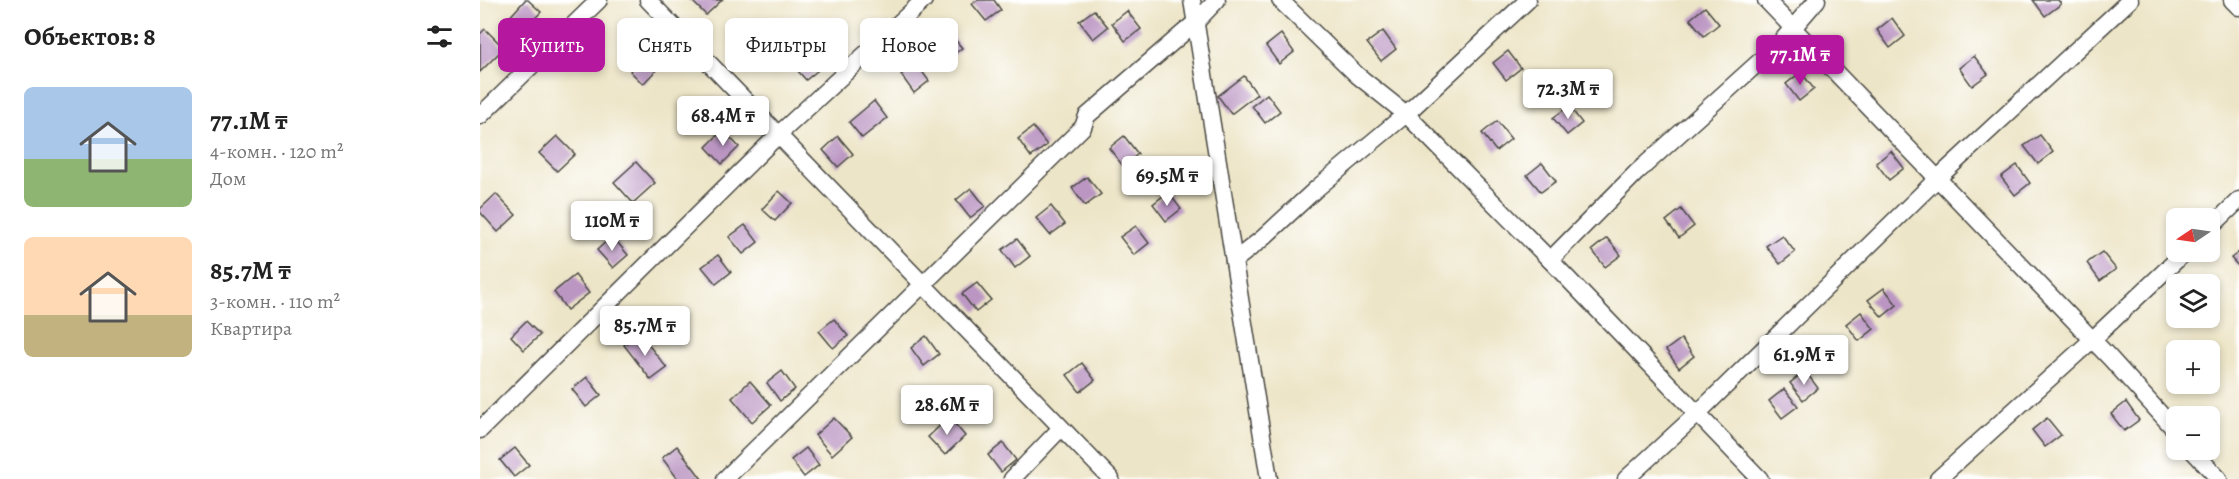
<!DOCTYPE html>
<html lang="ru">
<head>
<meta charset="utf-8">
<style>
	body { margin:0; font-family:Alegreya,serif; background:#f2f2f2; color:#222; height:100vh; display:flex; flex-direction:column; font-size:22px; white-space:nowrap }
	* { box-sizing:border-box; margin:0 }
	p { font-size:20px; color:#767676 }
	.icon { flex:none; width:33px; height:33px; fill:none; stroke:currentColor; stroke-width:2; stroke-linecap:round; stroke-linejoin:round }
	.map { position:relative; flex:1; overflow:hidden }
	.side { display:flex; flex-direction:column; background:#fff; width:480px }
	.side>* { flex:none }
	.banner { position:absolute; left:18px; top:18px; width:570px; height:54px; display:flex; gap:12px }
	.needle { width:39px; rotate:257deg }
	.buttons { position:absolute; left:1686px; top:208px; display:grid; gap:12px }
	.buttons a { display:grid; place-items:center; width:54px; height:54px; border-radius:9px; background:#fff; box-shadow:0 3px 9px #0003; font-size:30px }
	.price { position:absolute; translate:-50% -51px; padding:0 14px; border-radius:6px; background:#fff; color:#222; font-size:20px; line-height:39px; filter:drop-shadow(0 2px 3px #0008) }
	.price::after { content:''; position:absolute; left:50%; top:36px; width:18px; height:14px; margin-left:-9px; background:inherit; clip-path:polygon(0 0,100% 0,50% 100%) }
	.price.active { background:#b5179e; color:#fff }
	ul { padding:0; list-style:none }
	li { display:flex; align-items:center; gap:18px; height:150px; padding:0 24px }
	li span { display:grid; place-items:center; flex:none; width:168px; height:120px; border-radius:9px; color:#555 }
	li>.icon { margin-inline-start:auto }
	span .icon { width:72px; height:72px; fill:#fffc; stroke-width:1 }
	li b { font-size:26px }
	h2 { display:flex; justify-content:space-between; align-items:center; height:72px; padding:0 24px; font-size:26px }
	.pill { padding:0 21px; border-radius:9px; background:#fff; box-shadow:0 3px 9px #0003; font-size:21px; line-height:54px }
	.pill.active { background:#b5179e; color:#fff }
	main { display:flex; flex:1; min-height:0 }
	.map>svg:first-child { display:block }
	.building { fill:#bb96c3 }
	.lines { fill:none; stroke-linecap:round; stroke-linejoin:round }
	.minor-casing { stroke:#484742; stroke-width:19 }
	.minor { stroke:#fff; stroke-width:16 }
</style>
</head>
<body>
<main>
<section class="side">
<h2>Объектов: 8<svg class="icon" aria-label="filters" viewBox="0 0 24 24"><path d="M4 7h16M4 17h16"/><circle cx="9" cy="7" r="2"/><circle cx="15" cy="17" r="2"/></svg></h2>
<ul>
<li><span style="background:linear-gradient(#a9c7e8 60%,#8fb573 0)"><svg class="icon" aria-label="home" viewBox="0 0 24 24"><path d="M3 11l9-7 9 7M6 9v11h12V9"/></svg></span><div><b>77.1M ₸</b><p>4-комн. · 120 m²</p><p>Дом</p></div></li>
<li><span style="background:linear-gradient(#ffd9b3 65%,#c2b280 0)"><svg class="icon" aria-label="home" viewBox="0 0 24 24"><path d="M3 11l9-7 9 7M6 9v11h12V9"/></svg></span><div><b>85.7M ₸</b><p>3-комн. · 110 m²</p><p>Квартира</p></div></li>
</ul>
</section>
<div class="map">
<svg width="1759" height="479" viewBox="0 0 1759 479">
	<rect width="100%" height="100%" fill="#fff"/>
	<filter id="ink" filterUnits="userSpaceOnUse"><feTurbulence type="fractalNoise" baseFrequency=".0167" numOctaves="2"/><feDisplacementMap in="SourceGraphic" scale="12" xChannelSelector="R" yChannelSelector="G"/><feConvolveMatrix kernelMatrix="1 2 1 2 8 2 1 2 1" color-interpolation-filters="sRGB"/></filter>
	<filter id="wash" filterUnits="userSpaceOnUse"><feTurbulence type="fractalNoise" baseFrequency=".008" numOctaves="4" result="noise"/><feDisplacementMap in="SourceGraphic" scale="24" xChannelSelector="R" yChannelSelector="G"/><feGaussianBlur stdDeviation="1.35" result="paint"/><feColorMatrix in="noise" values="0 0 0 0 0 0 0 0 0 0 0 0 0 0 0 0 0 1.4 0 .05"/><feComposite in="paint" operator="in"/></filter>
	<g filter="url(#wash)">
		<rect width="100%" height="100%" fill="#ede5c7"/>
		<g id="blocks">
			<!-- building -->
			<g class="building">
				<polygon points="45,0 48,0 61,12 42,32 28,19"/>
				<polygon points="211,0 242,0 226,15"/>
				<polygon points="498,0 514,0 521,10 506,21 492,4"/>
				<polygon points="1553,0 1578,0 1581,4 1565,16"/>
				<polygon points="1225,7 1239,24 1224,36 1210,19"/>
				<polygon points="614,10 628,27 613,39 599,21"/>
				<polygon points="647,11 661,29 645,41 632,23"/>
				<polygon points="1412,18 1425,36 1410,48 1397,30"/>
				<polygon points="5,29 24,48 0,72 0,34"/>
				<polygon points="468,31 482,48 467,60 453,42"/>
				<polygon points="903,31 916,49 901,61 887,43"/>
				<polygon points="801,34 814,52 799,64 786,46"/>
				<polygon points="326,47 343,66 326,80 310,62"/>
				<polygon points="170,51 183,63 163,84 150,71"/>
				<polygon points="1028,51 1041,68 1026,80 1013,63"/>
				<polygon points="1494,56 1508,74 1492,86 1479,68"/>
				<polygon points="436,63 449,81 434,93 421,75"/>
				<polygon points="1321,72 1334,89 1319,101 1306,84"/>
				<polygon points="764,76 777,94 751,114 738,96"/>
				<polygon points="787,94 800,111 785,123 772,106"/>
				<polygon points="394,101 407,118 382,138 369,122"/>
				<polygon points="1089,106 1102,123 1087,135 1073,118"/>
				<polygon points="1017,121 1031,139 1016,151 1002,133"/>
				<polygon points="553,127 567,145 551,157 538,139"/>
				<polygon points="243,130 259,147 242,164 226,147"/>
				<polygon points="1560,135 1573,152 1558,164 1544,146"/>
				<polygon points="77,136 95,154 77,171 59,153"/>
				<polygon points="358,136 373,154 358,167 343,150"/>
				<polygon points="644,136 658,154 643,166 629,148"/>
				<polygon points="1411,151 1424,168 1409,180 1396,163"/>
				<polygon points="156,162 175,183 153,203 134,182"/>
				<polygon points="1062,163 1076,181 1061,192 1047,175"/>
				<polygon points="1537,165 1550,183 1535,195 1521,177"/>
				<polygon points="607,177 621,194 605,206 592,188"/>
				<polygon points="491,188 505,206 490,218 476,200"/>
				<polygon points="299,191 312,203 295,221 282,209"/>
				<polygon points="688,192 701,209 686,221 673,204"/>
				<polygon points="16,194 36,215 18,232 0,212 0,209"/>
				<polygon points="571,206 585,224 570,235 556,218"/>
				<polygon points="1201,209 1214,226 1199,238 1186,221"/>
				<polygon points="265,225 278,242 263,254 249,237"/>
				<polygon points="656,226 669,243 654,255 640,237"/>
				<polygon points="1302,235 1315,252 1300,264 1286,246"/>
				<polygon points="132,236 148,255 133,268 117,250"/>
				<polygon points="1127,238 1141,255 1125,267 1112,250"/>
				<polygon points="537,239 550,256 535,268 522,250"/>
				<polygon points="1622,252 1636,269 1620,281 1607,263"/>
				<polygon points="1759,252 1759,267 1751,258"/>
				<polygon points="238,255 251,272 236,284 222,267"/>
				<polygon points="95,275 109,293 87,310 74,292"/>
				<polygon points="497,283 511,300 496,312 482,294"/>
				<polygon points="1404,288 1417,305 1402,317 1388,300"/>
				<polygon points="1381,312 1394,329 1379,341 1366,324"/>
				<polygon points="354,319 368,336 353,348 339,331"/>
				<polygon points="46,321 60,335 44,350 31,336"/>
				<polygon points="159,333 187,368 171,380 144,345"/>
				<polygon points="446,336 459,354 444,366 431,348"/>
				<polygon points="1201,339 1214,356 1199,368 1186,350"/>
				<polygon points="602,363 615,380 600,392 587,375"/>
				<polygon points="302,371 315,389 300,401 287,383"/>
				<polygon points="1325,371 1338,388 1323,400 1310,383"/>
				<polygon points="107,377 121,395 106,407 92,389"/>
				<polygon points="270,381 291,405 272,422 252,398"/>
				<polygon points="1304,389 1318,406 1302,418 1289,401"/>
				<polygon points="1646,402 1659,420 1644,431 1631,414"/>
				<polygon points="469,417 485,436 465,455 448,437"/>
				<polygon points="354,418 372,437 352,455 335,435"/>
				<polygon points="1567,418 1581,435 1565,447 1552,430"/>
				<polygon points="523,443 536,460 521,472 508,455"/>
				<polygon points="197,446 222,479 198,479 182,458"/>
				<polygon points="35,448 49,465 34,477 20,460"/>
				<polygon points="326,448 339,465 324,477 311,460"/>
			</g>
		</g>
	</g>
	<g filter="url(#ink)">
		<use href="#blocks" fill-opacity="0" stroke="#484742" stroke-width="1.5"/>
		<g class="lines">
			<defs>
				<g id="minor">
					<polyline points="168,0 631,479"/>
					<polyline points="712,0 789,479"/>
					<polyline points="800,0 877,75 926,114 1070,260 1280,479"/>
					<polyline points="1286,0 1630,358 1696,431"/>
					<polyline points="1752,0 1759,7"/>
					<polyline points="0,116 119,0"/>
					<polyline points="1730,228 1759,200"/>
					<polyline points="1070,260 1156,173 1300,43 1337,0"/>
					<polyline points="754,261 783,238 836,189 926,114 1048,0"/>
					<polyline points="0,430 299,134 444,0"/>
					<polyline points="1712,450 1739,479"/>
					<polyline points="245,479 603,127 607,116 717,21 737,0"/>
					<polyline points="532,479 581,428"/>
					<polyline points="1146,479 1219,412 1458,178 1650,0"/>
					<polyline points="1458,479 1612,340 1705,252"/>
				</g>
			</defs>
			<!-- minor casing -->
			<use href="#minor" class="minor-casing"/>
			<!-- minor -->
			<use href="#minor" class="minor"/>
		</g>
	</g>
</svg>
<div class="buttons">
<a><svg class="needle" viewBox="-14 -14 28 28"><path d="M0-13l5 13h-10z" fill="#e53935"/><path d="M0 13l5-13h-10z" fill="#767676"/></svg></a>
<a><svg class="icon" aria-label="layers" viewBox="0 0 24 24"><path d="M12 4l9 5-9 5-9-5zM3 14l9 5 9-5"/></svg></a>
<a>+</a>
<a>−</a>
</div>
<b class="price active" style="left:1320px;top:86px">77.1M ₸</b>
<b class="price" style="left:1088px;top:120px">72.3M ₸</b>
<b class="price" style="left:243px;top:147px">68.4M ₸</b>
<b class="price" style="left:687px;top:207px">69.5M ₸</b>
<b class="price" style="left:132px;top:252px">110M ₸</b>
<b class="price" style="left:165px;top:357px">85.7M ₸</b>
<b class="price" style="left:1324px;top:386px">61.9M ₸</b>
<b class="price" style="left:467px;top:436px">28.6M ₸</b>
<div class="banner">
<a class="pill active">Купить</a>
<a class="pill">Снять</a>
<a class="pill">Фильтры</a>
<a class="pill">Новое</a>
</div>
</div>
</main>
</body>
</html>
